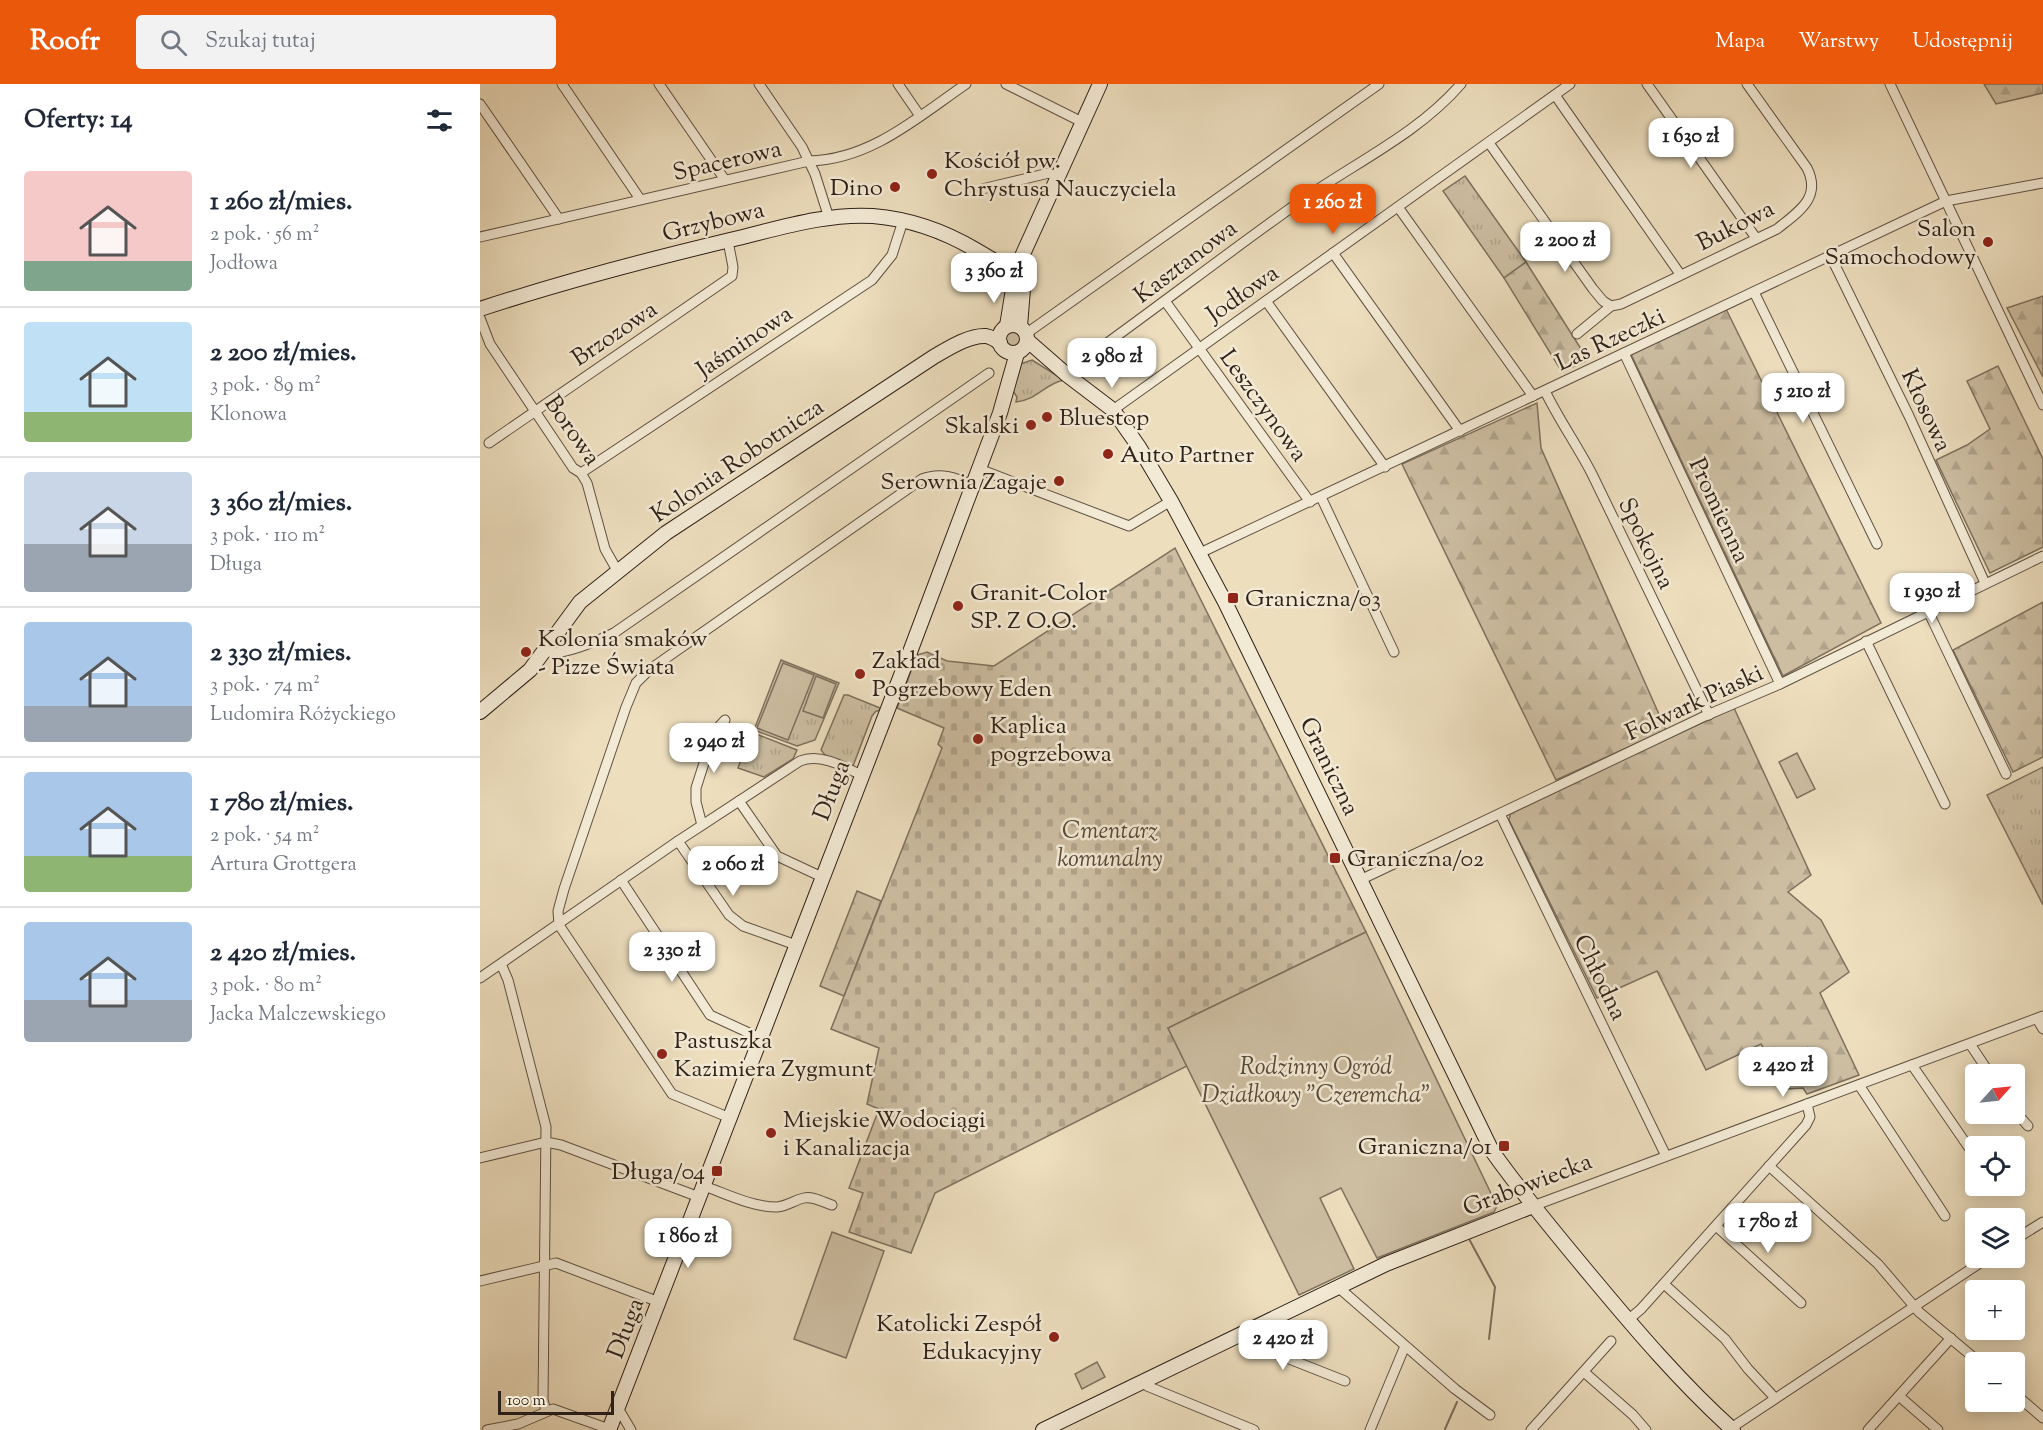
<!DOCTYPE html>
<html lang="pl">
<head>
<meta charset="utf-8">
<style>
	body { margin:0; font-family:"Sorts Mill Goudy",serif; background:#f2f2f3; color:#1f2937; height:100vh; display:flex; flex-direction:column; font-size:22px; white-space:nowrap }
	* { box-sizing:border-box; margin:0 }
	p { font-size:20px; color:#747a83 }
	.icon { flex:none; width:33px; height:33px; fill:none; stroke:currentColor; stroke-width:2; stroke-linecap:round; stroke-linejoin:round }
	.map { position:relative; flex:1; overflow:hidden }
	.sheet { display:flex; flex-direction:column; background:#fff; width:480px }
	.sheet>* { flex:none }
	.needle { width:39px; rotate:63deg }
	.fabs { position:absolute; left:1485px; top:980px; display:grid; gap:12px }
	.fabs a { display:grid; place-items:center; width:60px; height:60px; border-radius:6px; background:#fff; box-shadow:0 3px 15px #0003; font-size:30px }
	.scale { position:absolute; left:18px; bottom:15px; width:116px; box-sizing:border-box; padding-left:6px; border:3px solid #302218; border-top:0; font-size:16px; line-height:21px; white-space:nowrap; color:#302218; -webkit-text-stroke:4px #f3ead5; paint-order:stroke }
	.price { position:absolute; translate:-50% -51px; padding:0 14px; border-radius:12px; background:#fff; color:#222; font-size:20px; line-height:39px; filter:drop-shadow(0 2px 3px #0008) }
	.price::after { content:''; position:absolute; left:50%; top:36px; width:18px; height:14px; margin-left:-9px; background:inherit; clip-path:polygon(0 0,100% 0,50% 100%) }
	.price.active { background:#ea580c; color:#fff }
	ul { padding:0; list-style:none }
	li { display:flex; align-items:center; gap:18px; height:150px; padding:0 24px }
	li+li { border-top:2px solid #e0e1e3 }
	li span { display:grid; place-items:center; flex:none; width:168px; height:120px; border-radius:6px; color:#555 }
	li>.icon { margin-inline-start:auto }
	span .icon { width:72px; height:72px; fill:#fffc; stroke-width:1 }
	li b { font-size:26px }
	h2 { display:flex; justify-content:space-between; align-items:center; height:72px; padding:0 24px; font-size:26px }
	header { display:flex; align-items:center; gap:36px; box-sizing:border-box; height:84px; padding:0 30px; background:#ea580c; color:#fff }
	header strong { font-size:28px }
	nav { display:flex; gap:33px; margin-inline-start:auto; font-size:21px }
	.search { width:420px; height:54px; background:#f2f2f3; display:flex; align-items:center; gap:15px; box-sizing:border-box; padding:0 21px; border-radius:6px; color:#747a83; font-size:22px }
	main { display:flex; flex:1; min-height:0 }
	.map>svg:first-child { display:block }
	.grass { fill:url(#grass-tufts); stroke:#7e705d; stroke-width:1.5 }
	.forest { fill:url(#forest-firs); stroke:#7e705d; stroke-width:1.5 }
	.cemetery { fill:url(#cemetery-stones); stroke:#7e705d; stroke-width:1.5 }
	.garden { fill:#cdbea2; stroke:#7e705d; stroke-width:1.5 }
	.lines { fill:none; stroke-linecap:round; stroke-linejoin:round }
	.stream { stroke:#7b6c5a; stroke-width:2 }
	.street-casing { stroke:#5f5142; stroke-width:11 }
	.secondary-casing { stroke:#302218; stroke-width:16 }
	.street { stroke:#f3ead5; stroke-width:9 }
	.secondary { stroke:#f3ead5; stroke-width:14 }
	.poi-dot { fill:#8f2418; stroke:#f3ead5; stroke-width:2 }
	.labels { text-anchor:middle; stroke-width:5; stroke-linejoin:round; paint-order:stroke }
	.street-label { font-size:24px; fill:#302218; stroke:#f3ead5 }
	.poi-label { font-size:24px; fill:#302218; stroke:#f3ead5; text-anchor:start }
	.park-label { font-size:24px; font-style:italic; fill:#57493a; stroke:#f3ead5 }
</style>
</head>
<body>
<header>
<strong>Roofr</strong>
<div class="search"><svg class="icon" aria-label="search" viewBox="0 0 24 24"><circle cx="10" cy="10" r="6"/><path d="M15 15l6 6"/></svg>Szukaj tutaj</div>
<nav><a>Mapa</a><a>Warstwy</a><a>Udostępnij</a></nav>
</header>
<main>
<section class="sheet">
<h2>Oferty: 14<svg class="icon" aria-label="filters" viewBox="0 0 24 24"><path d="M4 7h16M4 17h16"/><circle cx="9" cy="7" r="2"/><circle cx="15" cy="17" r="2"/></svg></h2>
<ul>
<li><span style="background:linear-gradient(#f6c9c9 75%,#7fa58c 0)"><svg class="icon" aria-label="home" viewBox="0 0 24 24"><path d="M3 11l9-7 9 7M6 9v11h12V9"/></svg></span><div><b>1 260 zł/mies.</b><p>2 pok. · 56 m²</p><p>Jodłowa</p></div></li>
<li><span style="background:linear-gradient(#bfe0f5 75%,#8fb573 0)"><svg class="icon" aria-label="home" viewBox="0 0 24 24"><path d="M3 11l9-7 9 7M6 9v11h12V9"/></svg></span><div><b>2 200 zł/mies.</b><p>3 pok. · 89 m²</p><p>Klonowa</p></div></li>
<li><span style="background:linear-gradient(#c9d6e8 60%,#9aa5b1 0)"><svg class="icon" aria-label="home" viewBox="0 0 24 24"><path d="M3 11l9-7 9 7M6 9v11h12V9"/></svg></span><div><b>3 360 zł/mies.</b><p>3 pok. · 110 m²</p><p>Długa</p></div></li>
<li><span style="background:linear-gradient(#a9c7e8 70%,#9aa5b1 0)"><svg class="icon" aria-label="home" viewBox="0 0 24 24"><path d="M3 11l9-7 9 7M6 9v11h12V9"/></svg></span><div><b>2 330 zł/mies.</b><p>3 pok. · 74 m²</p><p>Ludomira Różyckiego</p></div></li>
<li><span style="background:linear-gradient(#a9c7e8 70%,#8fb573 0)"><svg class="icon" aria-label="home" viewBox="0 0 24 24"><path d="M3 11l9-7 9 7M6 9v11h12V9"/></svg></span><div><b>1 780 zł/mies.</b><p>2 pok. · 54 m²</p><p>Artura Grottgera</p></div></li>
<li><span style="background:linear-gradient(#a9c7e8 65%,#9aa5b1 0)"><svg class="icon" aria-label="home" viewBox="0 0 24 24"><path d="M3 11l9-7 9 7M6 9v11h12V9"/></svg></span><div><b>2 420 zł/mies.</b><p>3 pok. · 80 m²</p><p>Jacka Malczewskiego</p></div></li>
</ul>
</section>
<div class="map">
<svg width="1563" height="1346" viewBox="0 0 1563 1346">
	<defs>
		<pattern id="grass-tufts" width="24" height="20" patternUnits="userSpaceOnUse" patternTransform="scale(1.5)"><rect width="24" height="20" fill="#cdbea2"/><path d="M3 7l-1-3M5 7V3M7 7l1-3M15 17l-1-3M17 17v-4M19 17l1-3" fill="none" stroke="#b0a38b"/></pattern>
		<pattern id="forest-firs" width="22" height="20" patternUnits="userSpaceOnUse" patternTransform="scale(1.5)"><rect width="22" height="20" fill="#cdbea2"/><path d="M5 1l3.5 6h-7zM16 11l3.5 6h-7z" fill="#b0a38b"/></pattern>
		<pattern id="cemetery-stones" width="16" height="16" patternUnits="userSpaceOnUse" patternTransform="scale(1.5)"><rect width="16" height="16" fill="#cdbea2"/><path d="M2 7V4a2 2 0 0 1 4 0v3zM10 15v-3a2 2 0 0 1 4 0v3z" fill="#b0a38b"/></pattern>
	</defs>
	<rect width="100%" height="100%" fill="#eddebe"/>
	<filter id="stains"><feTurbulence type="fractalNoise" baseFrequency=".00333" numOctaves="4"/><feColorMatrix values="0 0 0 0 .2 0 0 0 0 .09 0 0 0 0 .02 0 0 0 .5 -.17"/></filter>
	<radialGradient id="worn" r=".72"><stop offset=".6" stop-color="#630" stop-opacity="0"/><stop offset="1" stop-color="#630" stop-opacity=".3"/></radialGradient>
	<!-- grass -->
	<g class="grass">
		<polygon points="985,92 1046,178 1024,194 963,107"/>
		<circle cx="534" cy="255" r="9"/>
		<path d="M 552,276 L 584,296 C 566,299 555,317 536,318 L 537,313 L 531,304 L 537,281 Z"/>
		<polygon points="301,576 359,599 335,656 317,662 274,646"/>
		<polygon points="364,611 368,611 400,624 399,627 396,627 392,632 373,682 345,671 341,666"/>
		<polygon points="271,648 317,666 313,675 284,693 258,684"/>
		<polygon points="1563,683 1563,821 1507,711"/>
	</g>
	<!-- forest -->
	<g class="forest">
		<polygon points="1504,0 1563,0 1563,9 1516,20"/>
		<polygon points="1046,178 1108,276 1082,288 1024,194"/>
		<polygon points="1563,212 1563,293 1527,224"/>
		<polygon points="1246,225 1401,539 1303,592 1150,268"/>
		<polygon points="1518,282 1563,375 1563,463 1510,489 1456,376 1487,361 1510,345 1487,297"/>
		<polygon points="1057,319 1061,364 1186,646 1076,696 922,380"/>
		<polygon points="1563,518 1563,673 1533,688 1473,566"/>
		<polygon points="1254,624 1331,791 1308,808 1341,836 1369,888 1340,909 1379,991 1327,1010 1323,1004 1307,1005 1281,960 1226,986 1177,887 1117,914 1029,736 1031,727"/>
		<polygon points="377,807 401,817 364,912 340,902"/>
	</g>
	<!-- cemetery -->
	<polygon class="cemetery" points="695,464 886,848 688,944 707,982 455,1109 431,1169 369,1148 383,1109 369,1104 399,1025 387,1020 399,964 351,945 462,664 458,660 464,644 417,624 437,571 447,568 467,577 514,582"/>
	<!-- garden -->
	<g class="garden">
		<polygon points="303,579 334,591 308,656 277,644"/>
		<polygon points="336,592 356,600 343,634 323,627"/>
		<polygon points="1317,669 1335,705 1317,714 1299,678"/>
		<polygon points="886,848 1017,1122 1014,1128 897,1174 861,1104 840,1114 874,1185 819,1211 688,944"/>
		<polygon points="352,1148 404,1167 366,1274 314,1255"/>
		<polygon points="617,1278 625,1293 602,1305 595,1290"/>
	</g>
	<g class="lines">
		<!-- stream -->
		<g class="stream">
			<polyline points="988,1153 1015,1203 1009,1255"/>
			<polyline points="965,1345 977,1318"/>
		</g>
		<defs>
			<g id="street">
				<polyline points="82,0 160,115"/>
				<polyline points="179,0 245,96"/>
				<polyline points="279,0 322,63 335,90 349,134"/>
				<polyline points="418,0 440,32"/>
				<polyline points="526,0 602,38"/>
				<polyline points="1167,0 1276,154"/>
				<polyline points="1410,0 1563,321"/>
				<polyline points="1075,11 1200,190"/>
				<polyline points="0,20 79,135"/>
				<path d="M 1009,59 L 1113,205 L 1123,217 L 1131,222 L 1141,220 L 1297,145 C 1318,128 1342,114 1327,84 L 1267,0"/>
				<polyline points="502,105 569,89 577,93"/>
				<polyline points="918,123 1053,312"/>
				<path d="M 0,153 L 329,77 C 390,76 438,33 486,0"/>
				<polyline points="853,169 980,347"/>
				<polyline points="1350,171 1429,332 1505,499"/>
				<polyline points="1274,208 1397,460"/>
				<polyline points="685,217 830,418"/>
				<polyline points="786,217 905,383"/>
				<polyline points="0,234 10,260 93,384 101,389 107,399 125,465 138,488"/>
				<polyline points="547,249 899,0"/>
				<polyline points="1097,250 1131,222"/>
				<polyline points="1144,269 1300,600"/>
				<path d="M 598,280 C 671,228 742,173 815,121 C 870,81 936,52 981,0"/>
				<path d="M 1065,307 C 1079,336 1097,361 1112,390 L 1229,631"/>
				<polyline points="633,326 1090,0"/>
				<polyline points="9,359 252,192 253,183 248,157"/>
				<polyline points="499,385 649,442 691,417"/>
				<polyline points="101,389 392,196 412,171 423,137"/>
				<polyline points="841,413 914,568"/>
				<polyline points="720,469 1466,117 1563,99"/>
				<polyline points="1448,527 1526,690"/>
				<polyline points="1386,557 1465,720"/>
				<path d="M 65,567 C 78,574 120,556 134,549 L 509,289"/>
				<polyline points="259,717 297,772 342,793"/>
				<polyline points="1020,730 1186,1072"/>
				<polyline points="222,741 216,718 216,704 234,648 245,636"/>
				<polyline points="198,757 249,831 263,842 316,861"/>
				<polyline points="141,796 230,931 280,954"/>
				<polyline points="880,796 1225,632 1300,600 1563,472"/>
				<polyline points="21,880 28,896 66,1043 63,1316 66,1327"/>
				<path d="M 0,894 L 198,757 L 320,677 C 340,669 363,682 381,691"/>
				<polyline points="1557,935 1563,945"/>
				<polyline points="1490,960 1510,990"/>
				<polyline points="1432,981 1496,1074"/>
				<polyline points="1379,1001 1465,1132"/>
				<polyline points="1534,1026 1548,1042"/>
				<path d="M 250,1034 L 192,1010 L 79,841 L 78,827 L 84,805 L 146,623 L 156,599 L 169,586 L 442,395 C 460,388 475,393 492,401"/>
				<polyline points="0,1074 66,1058 81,1061 219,1113"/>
				<polyline points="1289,1082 1398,1180 1439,1228 1499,1278"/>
				<path d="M 224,1102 C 247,1110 272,1123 297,1123 C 307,1122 315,1116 324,1114 C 333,1112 343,1118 352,1121"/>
				<polyline points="1053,1122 1563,932"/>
				<polyline points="1236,1142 1321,1219"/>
				<polyline points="1534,1156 1563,1138"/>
				<polyline points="0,1197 76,1179 179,1218"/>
				<polyline points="1184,1200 1245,1255 1268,1285 1295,1314"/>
				<polyline points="858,1203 975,1305 1010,1331"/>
				<polyline points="1148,1236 1161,1225 1326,1041 1330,1033 1327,1020"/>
				<polyline points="760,1251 764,1257 865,1297"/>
				<polyline points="1104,1288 1153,1331 1166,1346"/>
				<polyline points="664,1297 667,1302 774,1346"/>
				<polyline points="1534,1309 1563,1334"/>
				<polyline points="1419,1312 1458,1346"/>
				<polyline points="138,1324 151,1346"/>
				<polyline points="7,1346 38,1340 73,1325 129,1345"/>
				<polyline points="890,1346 925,1262"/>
				<polyline points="1051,1346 1131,1257"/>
				<polyline points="1248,1346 1509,1173"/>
				<polyline points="1388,1346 1471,1254"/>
			</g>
			<g id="secondary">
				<path d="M 0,225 C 82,198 166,176 250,156 C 297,145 345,129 393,132 C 430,135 464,147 496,166 C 521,181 531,183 542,212"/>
				<circle cx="533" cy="255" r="14"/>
				<polyline points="527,242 535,193 543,170 620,0"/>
				<polyline points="540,242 543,205"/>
				<path d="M 548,257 L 587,291 L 633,326 L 659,363 L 691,417 L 745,518 L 1012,1067 C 1043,1111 1077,1151 1111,1192 C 1156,1246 1201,1299 1253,1346"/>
				<path d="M 0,628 L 50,586 L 100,518 L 186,449 L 455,272 C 469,264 489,251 506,252 C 511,253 516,256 520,259"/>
				<polyline points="129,1346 430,568 520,329 537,269"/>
				<polyline points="563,1346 906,1180 1053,1122"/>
			</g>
		</defs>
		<!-- street casing -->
		<use href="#street" class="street-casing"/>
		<!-- secondary casing -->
		<use href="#secondary" class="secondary-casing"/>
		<!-- street -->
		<use href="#street" class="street"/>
		<!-- secondary -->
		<use href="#secondary" class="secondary"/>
	</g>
	<!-- markers -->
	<g class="poi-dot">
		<circle cx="452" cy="90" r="6"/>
		<circle cx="415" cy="103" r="6"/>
		<circle cx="1508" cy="158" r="6"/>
		<circle cx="567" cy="333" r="6"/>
		<circle cx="551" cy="341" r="6"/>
		<circle cx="628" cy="370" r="6"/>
		<circle cx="579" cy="397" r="6"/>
		<rect x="747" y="508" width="12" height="12" rx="3"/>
		<circle cx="478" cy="522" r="6"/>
		<circle cx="46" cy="568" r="6"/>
		<circle cx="380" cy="590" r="6"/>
		<circle cx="498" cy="655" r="6"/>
		<rect x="849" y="768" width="12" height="12" rx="3"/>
		<circle cx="182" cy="970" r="6"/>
		<circle cx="291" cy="1049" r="6"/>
		<rect x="1018" y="1056" width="12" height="12" rx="3"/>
		<rect x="231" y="1081" width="12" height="12" rx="3"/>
		<circle cx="574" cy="1253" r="6"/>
	</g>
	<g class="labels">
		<!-- street labels -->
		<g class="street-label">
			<text transform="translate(247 76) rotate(-13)" y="8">Spacerowa</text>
			<text transform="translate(233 137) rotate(-14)" y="8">Grzybowa</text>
			<text transform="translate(1255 141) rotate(-27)" y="8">Bukowa</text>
			<text transform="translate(705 177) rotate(-37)" y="8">Kasztanowa</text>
			<text transform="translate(762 209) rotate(-35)" y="8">Jodłowa</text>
			<text transform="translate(134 249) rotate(-34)" y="8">Brzozowa</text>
			<text transform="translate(1130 255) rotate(-25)" y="8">Las Rzeczki</text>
			<text transform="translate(264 257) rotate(-34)" y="8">Jaśminowa</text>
			<text transform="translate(784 321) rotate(54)" y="8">Leszczynowa</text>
			<text transform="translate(1447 326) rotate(65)" y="8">Kłosowa</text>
			<text transform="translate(93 346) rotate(55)" y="8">Borowa</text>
			<text transform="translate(257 376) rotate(-34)" y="8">Kolonia Robotnicza</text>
			<text transform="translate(1240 426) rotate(65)" y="8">Promienna</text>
			<text transform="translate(1167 459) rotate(64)" y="8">Spokojna</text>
			<text transform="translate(1214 618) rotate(-25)" y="8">Folwark Piaski</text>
			<text transform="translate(850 682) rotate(64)" y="8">Graniczna</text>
			<text transform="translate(351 706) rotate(-69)" y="8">Długa</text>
			<text transform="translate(1121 893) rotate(64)" y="8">Chłodna</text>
			<text transform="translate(1047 1100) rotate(-21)" y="8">Grabowiecka</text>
			<text transform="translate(145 1244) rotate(-69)" y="8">Długa</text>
		</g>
		<!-- poi labels -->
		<g class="poi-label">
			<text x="464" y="84">Kościół pw.<tspan x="464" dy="28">Chrystusa Nauczyciela</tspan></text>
			<text x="403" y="111" text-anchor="end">Dino</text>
			<text x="1496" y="152" text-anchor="end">Salon<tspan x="1496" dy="28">Samochodowy</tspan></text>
			<text x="579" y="341">Bluestop</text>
			<text x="539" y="349" text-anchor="end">Skalski</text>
			<text x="640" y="378">Auto Partner</text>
			<text x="567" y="405" text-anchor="end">Serownia Zagaje</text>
			<text x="490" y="516">Granit-Color<tspan x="490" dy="28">SP. Z O.O.</tspan></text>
			<text x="765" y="522">Graniczna/03</text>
			<text x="58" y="562">Kolonia smaków<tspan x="58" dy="28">- Pizze Świata</tspan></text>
			<text x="392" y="584">Zakład<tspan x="392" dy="28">Pogrzebowy Eden</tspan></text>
			<text x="510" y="649">Kaplica<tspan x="510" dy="28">pogrzebowa</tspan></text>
			<text x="867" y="782">Graniczna/02</text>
			<text x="194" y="964">Pastuszka<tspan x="194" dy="28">Kazimiera Zygmunt</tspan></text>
			<text x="303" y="1043">Miejskie Wodociągi<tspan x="303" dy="28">i Kanalizacja</tspan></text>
			<text x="1012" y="1070" text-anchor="end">Graniczna/01</text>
			<text x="225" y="1095" text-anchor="end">Długa/04</text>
			<text x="562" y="1247" text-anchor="end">Katolicki Zespół<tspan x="562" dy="28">Edukacyjny</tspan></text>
		</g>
		<!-- park labels -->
		<g class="park-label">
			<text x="630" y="754">Cmentarz<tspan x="630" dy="28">komunalny</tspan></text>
			<text x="836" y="990">Rodzinny Ogród<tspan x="836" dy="28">Działkowy "Czeremcha"</tspan></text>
		</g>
	</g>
	<rect width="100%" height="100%" filter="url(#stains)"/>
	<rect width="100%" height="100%" fill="url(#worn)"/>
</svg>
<div class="fabs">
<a><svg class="needle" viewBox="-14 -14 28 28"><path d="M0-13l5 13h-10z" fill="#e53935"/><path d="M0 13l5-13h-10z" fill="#747a83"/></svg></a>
<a><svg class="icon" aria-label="locate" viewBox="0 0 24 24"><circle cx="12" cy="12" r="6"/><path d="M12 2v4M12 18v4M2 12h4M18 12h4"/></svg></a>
<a><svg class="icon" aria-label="layers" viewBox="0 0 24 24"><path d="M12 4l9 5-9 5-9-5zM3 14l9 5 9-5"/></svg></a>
<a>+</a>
<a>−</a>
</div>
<div class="scale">100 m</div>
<b class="price" style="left:1211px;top:85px">1 630 zł</b>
<b class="price active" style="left:853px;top:151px">1 260 zł</b>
<b class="price" style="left:1085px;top:189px">2 200 zł</b>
<b class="price" style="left:514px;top:220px">3 360 zł</b>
<b class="price" style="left:632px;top:305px">2 980 zł</b>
<b class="price" style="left:1323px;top:340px">5 210 zł</b>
<b class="price" style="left:1452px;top:540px">1 930 zł</b>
<b class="price" style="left:234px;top:690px">2 940 zł</b>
<b class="price" style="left:253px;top:813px">2 060 zł</b>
<b class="price" style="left:192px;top:899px">2 330 zł</b>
<b class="price" style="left:1303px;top:1014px">2 420 zł</b>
<b class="price" style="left:1288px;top:1170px">1 780 zł</b>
<b class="price" style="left:208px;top:1185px">1 860 zł</b>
<b class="price" style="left:803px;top:1287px">2 420 zł</b>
</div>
</main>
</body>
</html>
